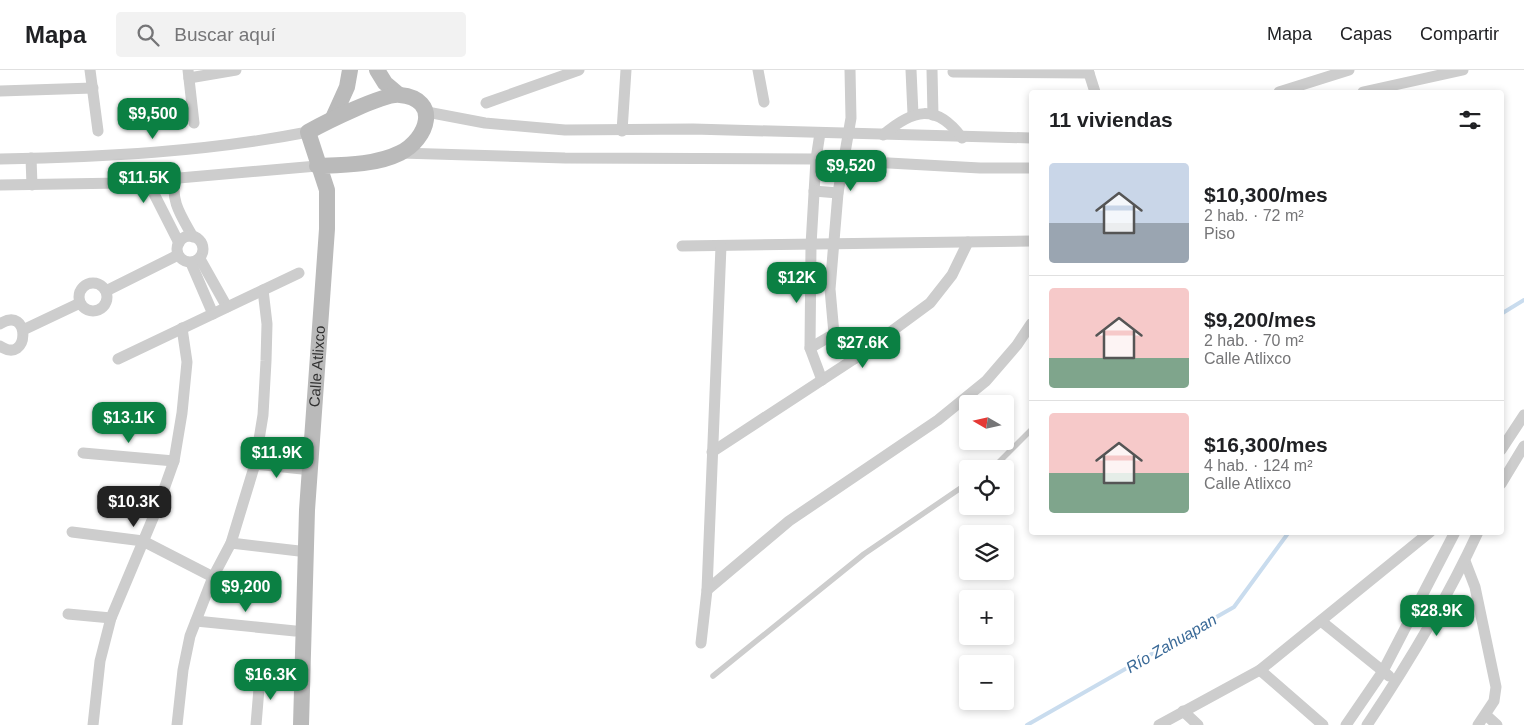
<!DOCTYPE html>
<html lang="es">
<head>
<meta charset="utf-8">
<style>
	body { margin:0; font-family:Arial,sans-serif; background:#f2f2f2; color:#202124; height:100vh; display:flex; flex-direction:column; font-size:19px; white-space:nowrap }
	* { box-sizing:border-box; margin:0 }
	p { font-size:16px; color:#757577 }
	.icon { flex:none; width:28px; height:28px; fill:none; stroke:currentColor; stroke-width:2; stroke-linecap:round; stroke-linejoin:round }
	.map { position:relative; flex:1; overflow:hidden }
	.panel { position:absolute; left:1029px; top:20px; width:475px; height:445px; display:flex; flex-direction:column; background:#fff; border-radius:5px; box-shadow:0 2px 8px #0003 }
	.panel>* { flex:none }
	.needle { width:32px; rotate:279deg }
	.controls { position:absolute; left:959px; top:325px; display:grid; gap:10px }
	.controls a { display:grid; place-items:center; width:55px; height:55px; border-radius:5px; background:#fff; box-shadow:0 2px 8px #0003; font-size:25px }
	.price { position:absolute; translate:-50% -42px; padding:0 11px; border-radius:10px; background:#0b8043; color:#fff; font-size:16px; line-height:32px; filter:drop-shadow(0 1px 2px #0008) }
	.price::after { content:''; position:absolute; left:50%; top:30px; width:15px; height:11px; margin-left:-8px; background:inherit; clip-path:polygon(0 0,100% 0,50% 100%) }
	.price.selected { background:#222; color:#fff }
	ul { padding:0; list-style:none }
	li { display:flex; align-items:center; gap:15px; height:125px; padding:0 20px }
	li+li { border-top:1px solid #e0e0e0 }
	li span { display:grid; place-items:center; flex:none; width:140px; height:100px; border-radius:5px; color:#555 }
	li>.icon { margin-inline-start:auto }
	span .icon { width:60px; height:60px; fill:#fffc; stroke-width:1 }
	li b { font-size:21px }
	h2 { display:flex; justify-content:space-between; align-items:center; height:60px; padding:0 20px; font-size:21px }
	header { display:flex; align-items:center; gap:30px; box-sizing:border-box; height:70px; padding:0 25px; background:#fff; border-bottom:1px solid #e0e0e0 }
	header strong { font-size:24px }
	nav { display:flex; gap:28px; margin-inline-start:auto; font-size:18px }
	.search { width:350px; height:45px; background:#f2f2f2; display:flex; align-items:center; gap:12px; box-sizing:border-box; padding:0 18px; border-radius:5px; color:#757577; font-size:19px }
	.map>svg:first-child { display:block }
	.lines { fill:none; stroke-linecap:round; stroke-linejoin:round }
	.stream { stroke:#c9dcee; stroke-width:4 }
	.lane { stroke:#cdcdcd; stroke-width:5.5 }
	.street { stroke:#cdcdcd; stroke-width:11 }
	.secondary { stroke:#bababa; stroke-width:16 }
	.labels { text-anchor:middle; stroke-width:5; stroke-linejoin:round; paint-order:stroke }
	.street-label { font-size:15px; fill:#303030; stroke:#fff }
	.water-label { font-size:16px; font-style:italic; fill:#396997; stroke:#fff }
</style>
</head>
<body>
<header>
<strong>Mapa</strong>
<div class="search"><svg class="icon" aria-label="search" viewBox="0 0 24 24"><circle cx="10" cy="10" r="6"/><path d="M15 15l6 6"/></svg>Buscar aquí</div>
<nav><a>Mapa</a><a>Capas</a><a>Compartir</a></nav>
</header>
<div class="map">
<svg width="1524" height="655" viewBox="0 0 1524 655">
	<rect width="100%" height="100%" fill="#fff"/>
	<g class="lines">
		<!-- stream -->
		<g class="stream">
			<polyline points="1501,244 1524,230"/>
			<polyline points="1027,655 1234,537 1289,462"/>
		</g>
		<!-- lane -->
		<g class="lane">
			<polyline points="989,399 999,392 1031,360"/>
			<polyline points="713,606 864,484 968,413"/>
		</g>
		<!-- street -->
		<g class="street">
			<polyline points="90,0 98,61"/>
			<polyline points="188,0 194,53"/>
			<polyline points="758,0 764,32"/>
			<polyline points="850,0 851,48 838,123 830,219 834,264 854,289"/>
			<polyline points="911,0 913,44"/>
			<polyline points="932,0 933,45"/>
			<polyline points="1088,0 1095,22"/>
			<polyline points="953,2 1089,3"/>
			<polyline points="189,8 236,0"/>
			<polyline points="0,21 93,18"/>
			<polyline points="1279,22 1349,0"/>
			<polyline points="1363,22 1463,0"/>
			<polyline points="486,33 579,0"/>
			<polyline points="427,42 485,53 565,60 693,59 1031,68"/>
			<polyline points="622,61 626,0"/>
			<polyline points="820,63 816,89 811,175 810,278 822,310"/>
			<path d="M 883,65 C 913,39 936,33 962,68"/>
			<polyline points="401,83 565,88 816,89 980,98 1031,98"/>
			<polyline points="31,88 32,115"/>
			<path d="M 0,89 C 103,87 206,82 308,62"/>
			<path d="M 176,107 C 169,130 182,147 193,167"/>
			<polyline points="147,110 179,173"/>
			<polyline points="0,115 122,113 317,96"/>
			<polyline points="814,121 838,123"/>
			<circle cx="190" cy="179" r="13"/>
			<polyline points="682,176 1031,171"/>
			<polyline points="200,189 227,237"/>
			<polyline points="191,193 213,244"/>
			<circle cx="93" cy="227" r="14"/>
			<polyline points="106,221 178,185"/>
			<path d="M 0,254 C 31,234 30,296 0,276"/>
			<polyline points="23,260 80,233"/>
			<polyline points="810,278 834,264"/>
			<polyline points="118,289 299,203"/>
			<polyline points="1501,380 1524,345"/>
			<polyline points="712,382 854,289 930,233 952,205 968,172"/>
			<polyline points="83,383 174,391"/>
			<polyline points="255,394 302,399"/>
			<polyline points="1501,414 1524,376"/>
			<polyline points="72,462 143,471 213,507"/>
			<polyline points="231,473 299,481"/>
			<polyline points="1465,491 1475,517 1496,617 1494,631 1478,655"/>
			<polyline points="707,520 789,451 938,350 986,311 1017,275 1031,254"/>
			<polyline points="68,544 111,548"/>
			<polyline points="196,551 295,561"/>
			<polyline points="1321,551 1389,606"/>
			<polyline points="701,573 707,520 721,176"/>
			<polyline points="1260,600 1323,655"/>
			<polyline points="1183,641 1198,655"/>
			<polyline points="1486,645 1497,655"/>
			<polyline points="93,655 100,591 111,548 158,436 174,391 182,343 187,292 182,258"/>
			<polyline points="177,655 183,600 190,566 213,507 231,473 255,394 263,345 266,291 267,254 263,220"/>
			<polyline points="256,655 260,606"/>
			<polyline points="1159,655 1260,600 1430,462"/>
			<polyline points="1346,655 1383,601 1455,462"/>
			<path d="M 1367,655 C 1408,594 1447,529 1478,462"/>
		</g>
		<!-- secondary -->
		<g class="secondary">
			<polyline points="377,0 385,13 398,24"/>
			<polyline points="333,48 347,17 350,0"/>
			<path id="s1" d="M 301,655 L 307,440 L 327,159 L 327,120 L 308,62 C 324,53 384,23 400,25 C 441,29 428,69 400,83 C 376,95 344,95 317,96"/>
		</g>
	</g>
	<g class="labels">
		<!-- street labels -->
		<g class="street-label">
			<text dy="5" stroke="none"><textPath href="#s1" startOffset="359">Calle Atlixco</textPath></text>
		</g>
		<!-- water labels -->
		<g class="water-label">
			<text transform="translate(1171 573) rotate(-30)" y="6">Río Zahuapan</text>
		</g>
	</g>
</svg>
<div class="controls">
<a><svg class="needle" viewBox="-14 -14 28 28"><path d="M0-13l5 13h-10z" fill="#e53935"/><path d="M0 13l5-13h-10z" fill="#757577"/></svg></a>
<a><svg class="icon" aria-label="locate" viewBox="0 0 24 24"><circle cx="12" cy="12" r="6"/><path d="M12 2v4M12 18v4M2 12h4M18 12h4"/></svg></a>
<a><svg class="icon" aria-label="layers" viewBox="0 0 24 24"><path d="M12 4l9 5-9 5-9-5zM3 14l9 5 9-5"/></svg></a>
<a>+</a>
<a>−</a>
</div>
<b class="price" style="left:153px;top:70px">$9,500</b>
<b class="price" style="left:851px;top:122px">$9,520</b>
<b class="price" style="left:144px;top:134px">$11.5K</b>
<b class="price" style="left:797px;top:234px">$12K</b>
<b class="price" style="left:863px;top:299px">$27.6K</b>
<b class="price" style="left:129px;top:374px">$13.1K</b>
<b class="price" style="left:277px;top:409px">$11.9K</b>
<b class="price selected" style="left:134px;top:458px">$10.3K</b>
<b class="price" style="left:246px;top:543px">$9,200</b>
<b class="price" style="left:1437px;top:567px">$28.9K</b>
<b class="price" style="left:271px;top:631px">$16.3K</b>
<section class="panel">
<h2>11 viviendas<svg class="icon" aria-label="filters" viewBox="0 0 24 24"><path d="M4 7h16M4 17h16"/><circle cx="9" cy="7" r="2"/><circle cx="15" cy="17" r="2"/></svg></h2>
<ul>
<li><span style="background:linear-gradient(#c9d6e8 60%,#9aa5b1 0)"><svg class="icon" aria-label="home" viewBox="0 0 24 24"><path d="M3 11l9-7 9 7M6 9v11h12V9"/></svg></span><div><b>$10,300/mes</b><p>2 hab. · 72 m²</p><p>Piso</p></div></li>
<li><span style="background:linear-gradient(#f6c9c9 70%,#7fa58c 0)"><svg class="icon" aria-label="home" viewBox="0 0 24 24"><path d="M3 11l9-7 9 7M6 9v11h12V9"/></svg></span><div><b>$9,200/mes</b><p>2 hab. · 70 m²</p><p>Calle Atlixco</p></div></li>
<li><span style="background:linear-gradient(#f6c9c9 60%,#7fa58c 0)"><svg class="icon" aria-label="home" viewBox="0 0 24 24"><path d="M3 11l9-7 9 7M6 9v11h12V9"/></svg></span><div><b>$16,300/mes</b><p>4 hab. · 124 m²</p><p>Calle Atlixco</p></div></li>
</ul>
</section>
</div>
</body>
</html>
